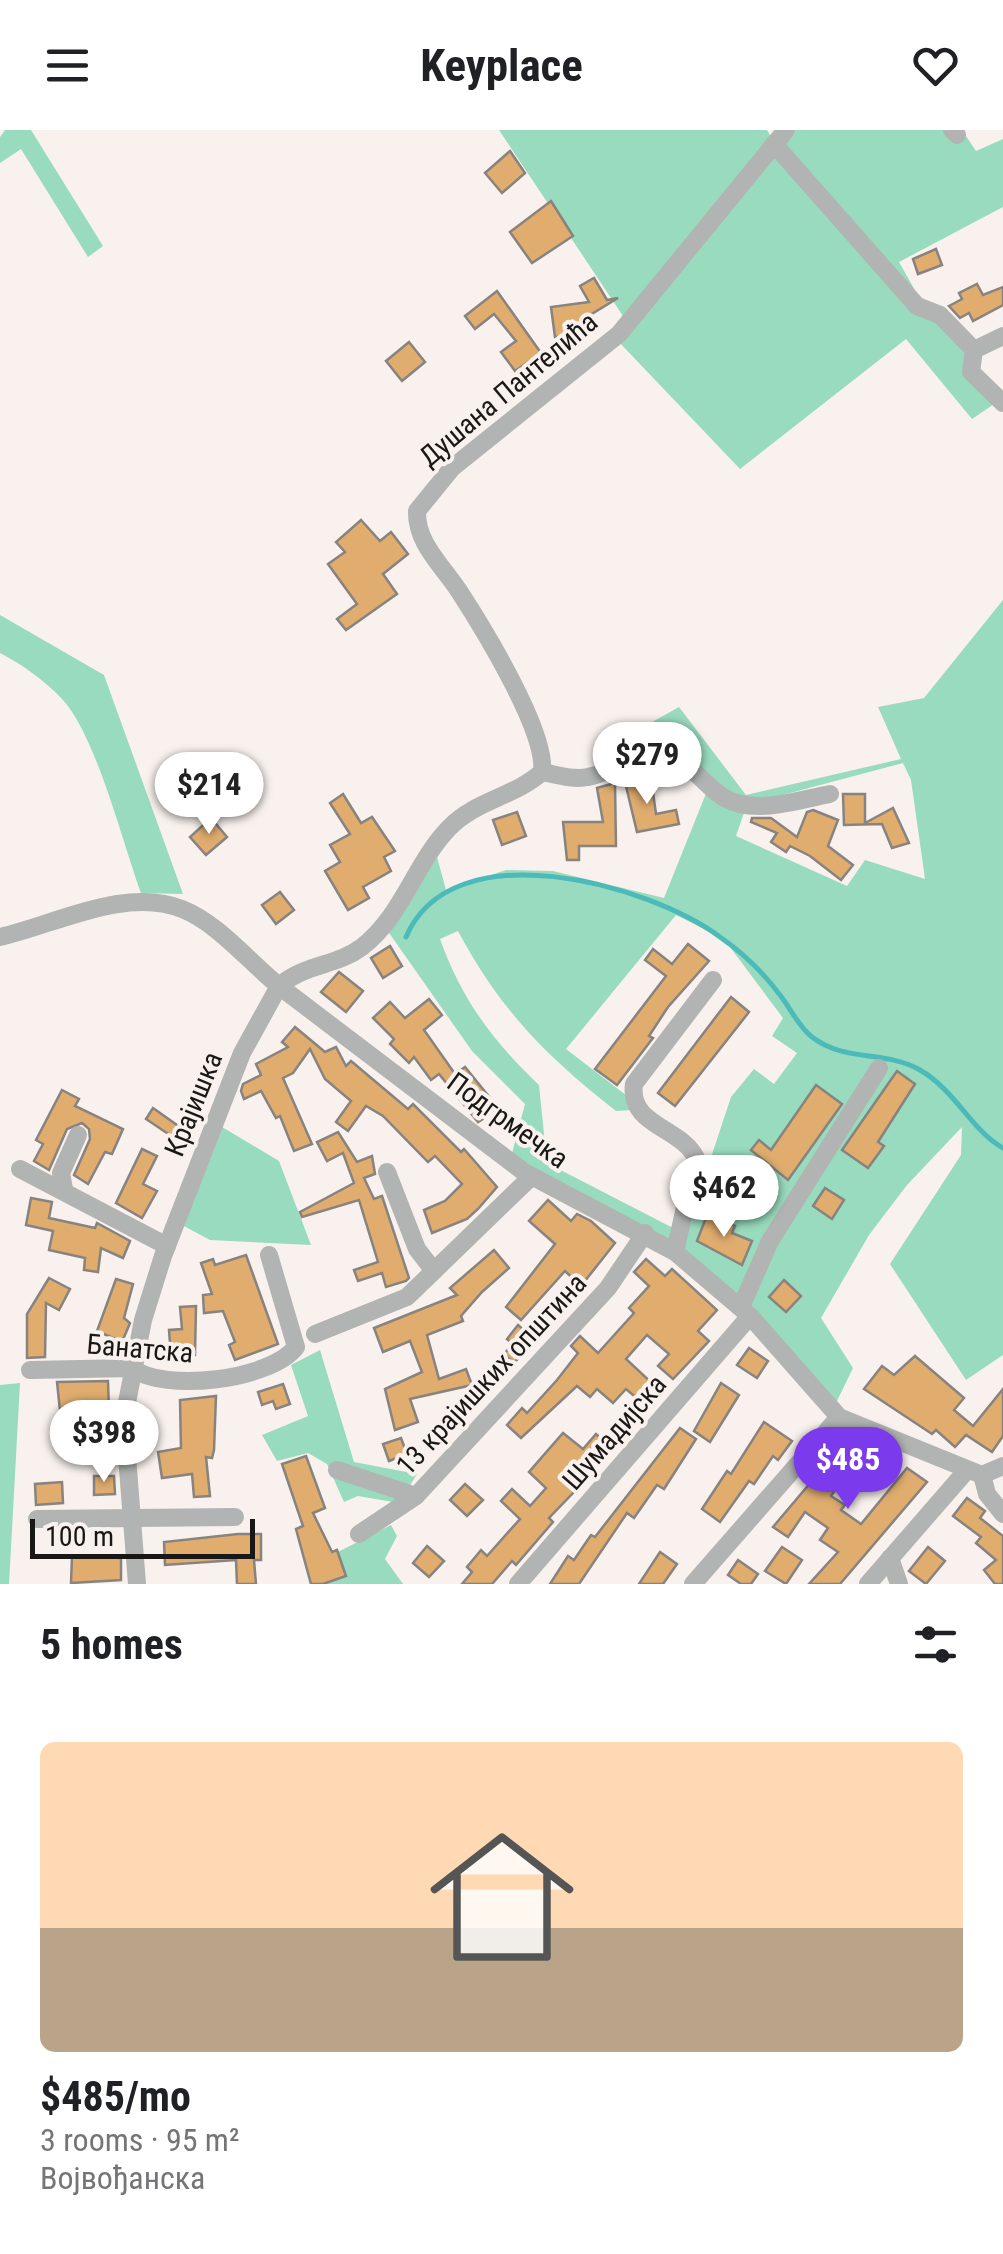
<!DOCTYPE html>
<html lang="en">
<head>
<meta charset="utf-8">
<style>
	body { margin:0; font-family:"Roboto Condensed",sans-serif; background:#f6f6f6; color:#202124; height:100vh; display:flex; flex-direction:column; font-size:38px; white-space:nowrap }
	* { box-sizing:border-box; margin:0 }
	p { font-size:32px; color:#757577 }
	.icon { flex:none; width:55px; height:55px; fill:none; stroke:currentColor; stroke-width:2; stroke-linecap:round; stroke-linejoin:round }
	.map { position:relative; height:1454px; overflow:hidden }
	.side { display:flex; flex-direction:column; background:#fff; flex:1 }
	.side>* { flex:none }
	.scale { position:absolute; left:30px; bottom:25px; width:225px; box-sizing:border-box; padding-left:10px; border:5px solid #1a1816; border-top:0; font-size:28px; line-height:35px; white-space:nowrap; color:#1a1816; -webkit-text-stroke:8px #f8f1ed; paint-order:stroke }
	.price { position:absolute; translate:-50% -85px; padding:0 22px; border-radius:35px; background:#fff; color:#222; font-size:32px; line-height:65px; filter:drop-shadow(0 2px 5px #0008) }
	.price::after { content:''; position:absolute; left:50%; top:60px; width:30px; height:22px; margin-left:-15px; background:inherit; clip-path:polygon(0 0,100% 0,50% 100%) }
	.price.selected { background:#7c3aed; color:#fff }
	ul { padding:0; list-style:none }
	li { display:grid; align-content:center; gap:20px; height:530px; padding:0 40px }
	li span { display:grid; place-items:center; height:310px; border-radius:15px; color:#555 }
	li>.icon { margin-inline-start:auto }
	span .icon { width:180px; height:180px; fill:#fffc; stroke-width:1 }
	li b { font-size:42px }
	h2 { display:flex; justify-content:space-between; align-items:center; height:120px; padding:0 40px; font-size:42px }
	header { display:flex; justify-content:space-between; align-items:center; height:130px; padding:0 40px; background:#fff; font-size:45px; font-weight:700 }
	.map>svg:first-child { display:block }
	.green { fill:#99dbbe }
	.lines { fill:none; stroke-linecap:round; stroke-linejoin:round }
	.stream { stroke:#4dbaba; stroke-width:5 }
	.building { fill:#e0ad6f; stroke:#88837e; stroke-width:2.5 }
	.minor { stroke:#b1b4b2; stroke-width:18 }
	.labels { text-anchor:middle; stroke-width:8; stroke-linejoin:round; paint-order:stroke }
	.street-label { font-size:28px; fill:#1a1816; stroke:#f8f1ed }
</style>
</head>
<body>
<header><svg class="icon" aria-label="menu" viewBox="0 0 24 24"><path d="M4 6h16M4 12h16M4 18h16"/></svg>Keyplace<svg class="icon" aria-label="heart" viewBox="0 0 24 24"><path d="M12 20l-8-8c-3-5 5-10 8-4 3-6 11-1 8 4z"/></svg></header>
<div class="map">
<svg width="1003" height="1454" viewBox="0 0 1003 1454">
	<rect width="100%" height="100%" fill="#f8f1ed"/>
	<!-- green -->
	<g class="green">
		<polygon points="5,0 31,0 103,116 88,127 21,19 0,33 0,7"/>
		<polygon points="499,0 767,0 777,17 789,0 962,0 976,21 1003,9 1003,77 899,132 921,171 1003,268 972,289 906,209 740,339 618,211 631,198"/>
		<path d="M 1003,470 L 1003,1225 L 966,1250 L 890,1134 L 961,1025 L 962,997 L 907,1055 L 869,1105 L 821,1188 L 853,1238 L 836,1273 L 736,1163 L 681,1118 L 731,967 L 754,939 L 774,954 L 797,923 L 772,906 L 783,888 L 724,809 L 676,785 L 566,919 L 631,969 L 632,980 L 616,981 C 547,927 500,880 458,801 L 440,809 C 462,870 492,910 539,955 L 547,1033 L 675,1099 L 672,1113 L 511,1027 L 525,974 L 472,921 L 387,800 L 437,727 L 446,760 L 506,740 L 553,741 L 664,768 L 707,661 L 745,680 L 736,706 L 847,756 L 865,730 L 925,749 L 911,650 L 903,633 L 749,674 C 691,653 693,599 618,623 L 613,614 L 679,577 L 746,665 L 901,629 L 878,577 L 924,568 Z"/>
		<path d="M 0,485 L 104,545 L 183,764 L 141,763 C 123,714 96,605 62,569 C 44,550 23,535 0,523 Z"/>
		<polygon points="222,997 279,1031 311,1115 210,1110 182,1095"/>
		<polygon points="320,1220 354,1332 417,1344 399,1373 358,1366 344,1372 327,1334 308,1323 277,1331 262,1305 308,1286 291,1235"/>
		<polygon points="20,1253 9,1454 0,1454 0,1255"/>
		<polygon points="391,1395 397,1406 385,1429 403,1454 319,1454 318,1432"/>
	</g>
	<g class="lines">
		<!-- stream -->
		<path class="stream" d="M 406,807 C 452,699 648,754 720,807 C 743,823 763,842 780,865 C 791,879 798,896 812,907 C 846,933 886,920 920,940 C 955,960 973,1002 1003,1018"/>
	</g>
	<!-- building -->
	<g class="building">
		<polygon points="510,21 525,43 502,63 485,43"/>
		<polygon points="551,71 573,106 532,133 510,102"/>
		<polygon points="936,119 942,135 918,144 913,129"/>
		<polygon points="594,148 607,170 618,168 582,190 584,203 555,207 551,177 589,172 580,156"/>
		<polygon points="977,154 983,165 1003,157 1003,175 973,191 969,183 960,188 949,176 962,169 959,163"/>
		<polygon points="497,161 541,223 515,241 501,222 516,211 494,184 475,199 465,186"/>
		<polygon points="409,212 425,232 402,251 386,231"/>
		<polygon points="361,390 380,411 391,402 408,424 383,444 397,464 346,500 337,489 357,474 328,434 345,422 336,412"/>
		<polygon points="651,648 656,684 676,680 679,694 637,702 625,652"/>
		<polygon points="615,653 616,716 579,716 579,730 567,730 563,692 603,692 597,658"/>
		<polygon points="343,664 361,693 372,687 395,721 384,727 391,741 363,757 369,768 348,780 325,741 340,732 330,715 350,704 330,673"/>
		<polygon points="843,664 865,664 865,693 893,678 909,713 892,718 882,694 844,695"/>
		<polygon points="813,680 838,690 828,716 853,735 841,750 810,726 790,716 786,722 771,712 777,703 751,692 752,688 771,688 797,707 807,682"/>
		<polygon points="517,682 526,706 502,715 493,690"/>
		<polygon points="211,688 227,707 206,725 190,707"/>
		<polygon points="280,762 294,780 276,794 262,775"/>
		<polygon points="688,814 709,831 668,877 649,906 653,908 617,955 595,939 666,846 645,830 653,819 672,834"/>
		<polygon points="390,816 402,836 383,848 371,828"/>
		<polygon points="339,842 363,861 346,882 321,862"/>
		<polygon points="731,867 749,882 675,976 658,963"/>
		<polygon points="429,869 442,885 424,900 455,944 465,937 499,979 478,992 439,944 431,950 414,927 409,933 390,914 394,909 373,888 390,872 405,888"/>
		<polygon points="295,897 325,922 336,917 346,936 351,931 408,979 413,974 461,1022 464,1019 497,1057 478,1079 467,1089 432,1103 424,1080 445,1071 462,1054 435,1026 428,1032 383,986 366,976 348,1001 336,992 351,971 325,949 310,919 293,943 283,948 312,1014 294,1021 280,986 276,988 261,961 244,969 241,961 243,954 261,945 256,934 288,917 282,912"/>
		<polygon points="897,941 915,954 878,1012 884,1016 868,1038 842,1020"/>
		<polygon points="816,955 842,974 788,1050 751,1020 759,1010 771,1020"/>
		<polygon points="62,960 79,969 75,976 123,999 112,1024 105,1022 88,1054 74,1045 90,1009 89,999 82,993 67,999 49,1040 34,1031 43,1014 36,1010"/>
		<polygon points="153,978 177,995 180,991 195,998 186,1016 146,989"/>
		<polygon points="338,1002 357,1032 372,1026 375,1044 364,1048 374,1069 382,1066 409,1148 406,1151 386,1157 382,1143 358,1151 354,1140 378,1132 359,1070 302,1087 300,1082 354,1053 343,1023 327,1031 317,1012"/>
		<polygon points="142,1019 157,1026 143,1054 157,1061 142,1088 116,1073"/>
		<polygon points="735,1042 768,1065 758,1079 725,1056"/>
		<polygon points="825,1058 844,1070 832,1089 813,1076"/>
		<polygon points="31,1068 52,1072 49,1088 95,1098 97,1093 130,1111 123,1128 101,1118 98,1142 84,1140 85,1128 49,1120 53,1101 26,1095"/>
		<polygon points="548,1070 571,1091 577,1084 591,1091 615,1113 581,1156 565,1141 521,1190 506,1177 555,1114 529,1091"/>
		<polygon points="707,1085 735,1096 732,1103 752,1111 742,1135 697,1111"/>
		<polygon points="494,1120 509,1138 482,1162 461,1186 463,1191 427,1205 439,1249 466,1239 472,1255 410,1269 418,1292 395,1300 385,1259 422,1242 410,1211 383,1222 374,1198 457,1165 450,1158"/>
		<polygon points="246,1125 278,1214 235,1230 229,1215 235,1212 223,1181 204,1183 203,1165 212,1164 201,1133 213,1129 215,1135"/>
		<polygon points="646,1129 665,1146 672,1139 717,1180 698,1201 709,1211 673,1249 658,1236 669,1224 647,1205 626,1229 654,1255 640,1271 626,1259 613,1273 597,1259 590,1267 577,1256 521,1308 507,1295 522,1278 527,1283 557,1250 578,1223 571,1216 580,1206 598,1223 634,1183 629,1178 649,1156 634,1142"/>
		<polygon points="49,1148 70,1159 59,1180 46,1173 45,1227 27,1228 27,1184"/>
		<polygon points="116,1149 133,1154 124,1188 130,1193 122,1212 97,1201"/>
		<polygon points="784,1150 801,1166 786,1182 769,1167"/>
		<polygon points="196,1176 195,1225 171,1227 169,1200 182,1199 180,1177"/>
		<polygon points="518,1195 535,1210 514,1233 504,1224 513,1214 507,1209"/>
		<polygon points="749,1218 768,1231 757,1248 737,1235"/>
		<polygon points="915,1226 964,1268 954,1280 973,1296 1003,1259 1003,1306 992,1322 966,1305 955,1317 936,1300 932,1304 864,1259 882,1236 894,1245"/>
		<polygon points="108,1251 110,1310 93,1311 91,1279 60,1281 57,1252"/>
		<polygon points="721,1253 739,1265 710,1312 694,1301"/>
		<polygon points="283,1254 290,1274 276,1279 273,1271 262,1275 258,1262"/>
		<polygon points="216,1266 214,1320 212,1328 206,1327 210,1366 194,1367 192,1344 162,1348 158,1322 181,1318 180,1270"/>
		<polygon points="764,1292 792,1311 778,1330 773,1326 754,1354 749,1351 720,1392 702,1379 727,1341 731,1344"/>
		<polygon points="680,1298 696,1309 664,1359 657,1355 634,1388 627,1383 579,1454 550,1454 568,1426 574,1430 591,1405 595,1407"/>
		<polygon points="563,1303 583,1319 596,1304 611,1317 597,1332 600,1335 549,1388 553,1392 516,1435 512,1431 492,1454 462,1454 472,1442 467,1437 481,1420 487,1426 520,1389 501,1371 512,1359 530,1376 546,1358 529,1342"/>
		<polygon points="850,1306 870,1319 856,1339 852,1336 831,1366 845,1375 841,1380 861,1394 907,1338 927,1352 840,1454 809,1454 838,1422 820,1410 828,1398 805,1382 788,1407 773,1397"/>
		<polygon points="401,1308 407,1324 389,1331 383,1314"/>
		<polygon points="306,1326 325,1378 313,1383 332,1422 337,1420 346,1446 323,1454 311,1454 296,1399 303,1396 282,1334"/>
		<polygon points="94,1346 114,1346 115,1364 94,1365"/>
		<polygon points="62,1352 63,1373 36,1375 35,1354"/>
		<polygon points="465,1354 483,1370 467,1386 450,1370"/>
		<polygon points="967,1368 985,1381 980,1388 1003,1406 1003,1454 995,1454 984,1440 996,1430 976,1413 981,1407 953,1386"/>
		<polygon points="238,1404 261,1404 261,1430 254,1430 256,1454 237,1454 236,1430 165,1435 164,1412"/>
		<polygon points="427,1416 444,1431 429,1447 413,1433"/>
		<polygon points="782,1417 802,1430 786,1454 765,1441"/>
		<polygon points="928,1417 945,1431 926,1454 909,1441"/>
		<polygon points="660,1422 677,1434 663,1454 639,1454"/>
		<polygon points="72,1426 121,1428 121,1450 71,1453"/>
		<polygon points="738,1430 758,1444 751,1454 741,1454 728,1445"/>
	</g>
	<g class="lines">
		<!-- minor -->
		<g class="minor">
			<polyline points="952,0 957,5"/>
			<polyline points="774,14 917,176 940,185 974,220 971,242 1003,273"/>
			<polyline points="974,220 1003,206"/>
			<path d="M 542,642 C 557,645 573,650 588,647 C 613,643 633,620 661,624 C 688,627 702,654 723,667 C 754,686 798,670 830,664"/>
			<path d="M 0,807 C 54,795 126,756 182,779 C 218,793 249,832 279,856 C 306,833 335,837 362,817 C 403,785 415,733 449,698 C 476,670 514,667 542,642 C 547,602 483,498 459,461 C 442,435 416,413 417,381 L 452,338 L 619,204 L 786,0"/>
			<polyline points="20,1039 167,1116"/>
			<polyline points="387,1042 417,1119 434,1141"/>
			<polyline points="64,1059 61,1043 78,1005"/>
			<path d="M 675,1122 L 696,1028 C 681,997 628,996 634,954 L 713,850"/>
			<polyline points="741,1177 770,1111 879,938"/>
			<polyline points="315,1204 407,1167 531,1047"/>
			<path d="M 30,1240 L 132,1238 C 164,1263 271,1250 296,1217 L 269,1125"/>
			<polyline points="337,1340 416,1366"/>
			<polyline points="982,1345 987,1364 1003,1384"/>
			<polyline points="37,1389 235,1387"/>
			<polyline points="359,1404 416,1366 608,1158 645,1103"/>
			<polyline points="890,1428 899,1454"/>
			<polyline points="137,1454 124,1288 143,1190 163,1126 242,923 279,856 524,1042 675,1122 750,1186 839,1287 982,1345 1003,1336"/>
			<polyline points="518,1454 750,1186"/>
			<polyline points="693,1454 839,1287"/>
			<polyline points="868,1454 967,1340"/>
		</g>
	</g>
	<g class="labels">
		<!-- street labels -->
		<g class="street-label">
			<text transform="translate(508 259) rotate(-40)" y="10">Душана Пантелића</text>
			<text transform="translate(193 974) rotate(-68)" y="10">Крајишка</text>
			<text transform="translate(508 990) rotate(36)" y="10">Подгрмечка</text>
			<text transform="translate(140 1218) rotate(5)" y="10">Банатска</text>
			<text transform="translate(491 1244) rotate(-47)" y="10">13 крајишких општина</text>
			<text transform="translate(614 1302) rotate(-49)" y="10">Шумадијска</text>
		</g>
	</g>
</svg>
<div class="scale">100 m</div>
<b class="price" style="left:647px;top:677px">$279</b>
<b class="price" style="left:209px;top:707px">$214</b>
<b class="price" style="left:724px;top:1110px">$462</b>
<b class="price" style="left:104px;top:1355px">$398</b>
<b class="price selected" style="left:848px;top:1382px">$485</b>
</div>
<section class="side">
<h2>5 homes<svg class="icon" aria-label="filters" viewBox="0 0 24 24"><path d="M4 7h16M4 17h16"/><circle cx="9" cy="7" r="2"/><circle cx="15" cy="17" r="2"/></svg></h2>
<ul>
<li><span style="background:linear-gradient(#ffd9b3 60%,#b9a48a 0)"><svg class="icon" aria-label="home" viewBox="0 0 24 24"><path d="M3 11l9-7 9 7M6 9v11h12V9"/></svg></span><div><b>$485/mo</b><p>3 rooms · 95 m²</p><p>Војвођанска</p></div></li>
</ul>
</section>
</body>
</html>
